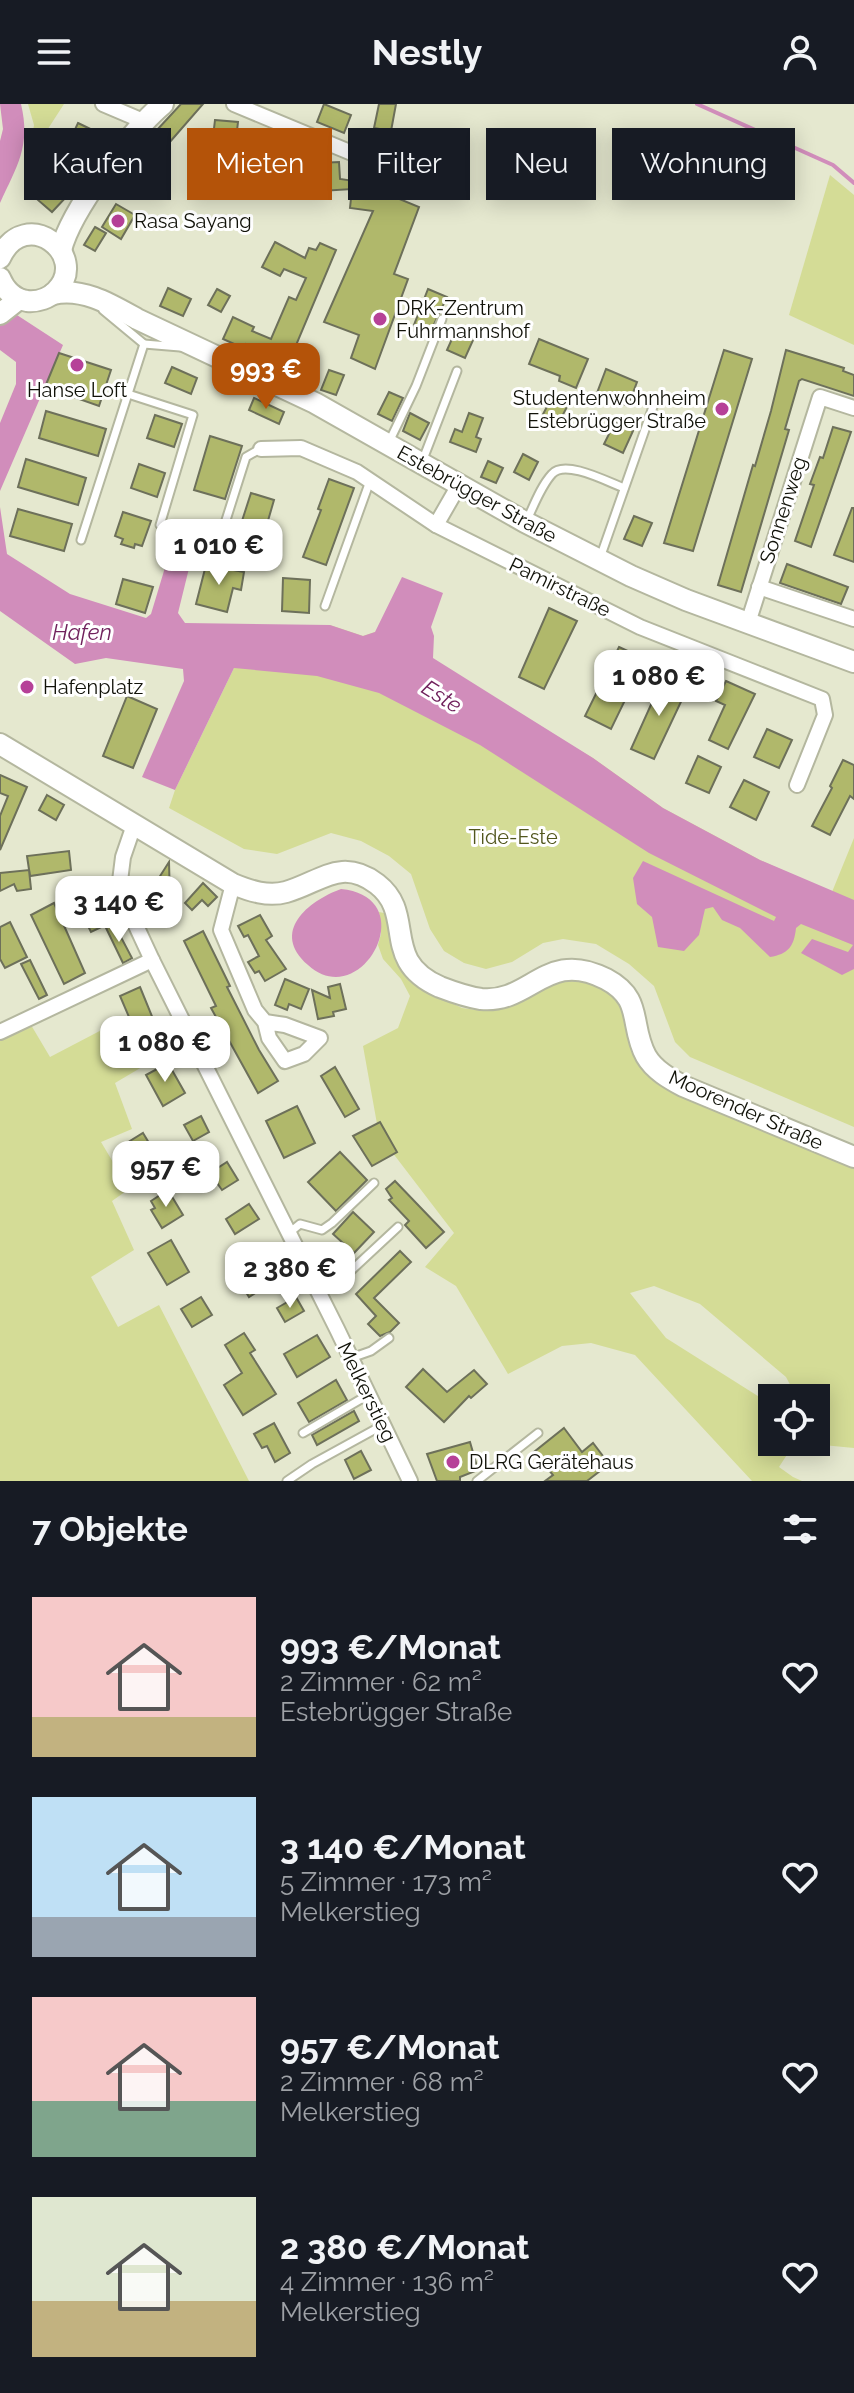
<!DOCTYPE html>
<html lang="de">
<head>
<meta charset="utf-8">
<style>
	body { margin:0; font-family:Raleway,sans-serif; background:#20242c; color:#f1f3f6; height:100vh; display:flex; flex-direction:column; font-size:30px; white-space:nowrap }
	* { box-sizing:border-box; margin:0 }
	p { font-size:26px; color:#9ea1a6 }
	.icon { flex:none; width:44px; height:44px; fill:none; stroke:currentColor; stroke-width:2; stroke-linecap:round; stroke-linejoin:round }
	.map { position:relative; height:1377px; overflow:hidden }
	.sheet { display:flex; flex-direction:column; background:#171b24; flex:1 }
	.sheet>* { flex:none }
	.hud { position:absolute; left:24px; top:24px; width:806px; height:72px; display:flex; gap:16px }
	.buttons { position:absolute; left:758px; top:1280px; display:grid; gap:16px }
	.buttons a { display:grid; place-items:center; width:72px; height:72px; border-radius:0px; background:#171b24; box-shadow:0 4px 20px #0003; font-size:40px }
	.price { position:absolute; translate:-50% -68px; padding:0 18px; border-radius:16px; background:#fff; color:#222; font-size:26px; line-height:52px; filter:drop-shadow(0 2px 4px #0008) }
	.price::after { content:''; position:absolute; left:50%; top:48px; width:24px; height:18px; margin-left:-12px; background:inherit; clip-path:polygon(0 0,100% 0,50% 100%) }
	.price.selected { background:#b45309; color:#fff }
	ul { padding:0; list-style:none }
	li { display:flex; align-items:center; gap:24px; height:200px; padding:0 32px }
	li span { display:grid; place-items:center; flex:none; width:224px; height:160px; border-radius:0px; color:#555 }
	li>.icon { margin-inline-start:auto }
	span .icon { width:96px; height:96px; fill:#fffc; stroke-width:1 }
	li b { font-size:34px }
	h2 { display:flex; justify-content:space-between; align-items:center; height:96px; padding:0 32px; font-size:34px }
	.tag { padding:0 28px; border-radius:0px; background:#171b24; box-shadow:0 4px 20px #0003; font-size:28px; line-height:72px }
	.tag.selected { background:#b45309; color:#fff }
	header { display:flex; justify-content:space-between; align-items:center; height:104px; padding:0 32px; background:#171b24; font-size:36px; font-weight:700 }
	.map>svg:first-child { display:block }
	.green { fill:#d4dc96 }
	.water { fill:#d18dbb }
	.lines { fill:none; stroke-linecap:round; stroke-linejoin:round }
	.stream { stroke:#d18dbb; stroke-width:4 }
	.building { fill:#b0b86b; stroke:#6d705a; stroke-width:2 }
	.lane-casing { stroke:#b4b79f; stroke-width:11 }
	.street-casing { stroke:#b4b79f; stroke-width:18 }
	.secondary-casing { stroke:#b4b79f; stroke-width:24 }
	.lane { stroke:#fff; stroke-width:7 }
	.street { stroke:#fff; stroke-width:14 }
	.secondary { stroke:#fff; stroke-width:20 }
	.poi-dot { fill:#b64198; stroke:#fff; stroke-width:3 }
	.labels { text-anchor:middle; stroke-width:6; stroke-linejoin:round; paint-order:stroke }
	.poi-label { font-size:20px; fill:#111209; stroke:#fff; text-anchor:start }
	.street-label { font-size:20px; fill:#111209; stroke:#fff }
	.park-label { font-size:20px; fill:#51561d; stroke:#fff }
	.water-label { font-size:22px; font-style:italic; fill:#70215c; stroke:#fff }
</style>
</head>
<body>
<header><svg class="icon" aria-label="menu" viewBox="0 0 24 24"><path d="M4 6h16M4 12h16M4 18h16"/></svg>Nestly<svg class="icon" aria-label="person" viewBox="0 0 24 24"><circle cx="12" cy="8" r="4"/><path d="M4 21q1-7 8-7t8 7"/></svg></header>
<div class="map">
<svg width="854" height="1377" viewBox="0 0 854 1377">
	<rect width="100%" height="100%" fill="#e5e8cf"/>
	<!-- green -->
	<g class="green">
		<polygon points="28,0 64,0 33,48 30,46 34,21"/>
		<polygon points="830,71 854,91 854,241 789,211"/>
		<polygon points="330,521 363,532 375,528 593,654 663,704 760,756 832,788 854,734 854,1023 690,953 675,938 654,882 629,860 596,840 563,835 543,839 512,858 486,865 464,859 444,847 430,825 411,770 389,752 361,737 331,729 277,750 244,745 169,704 175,686 234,564"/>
		<polygon points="379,808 389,810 393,841 401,866 421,884 462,904 484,907 509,901 548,879 582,873 621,893 638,952 694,994 854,1065 854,1344 823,1341 816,1328 816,1294 797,1294 786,1273 700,1200 654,1182 630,1189 666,1234 761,1294 772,1303 772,1338 791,1338 792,1343 779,1363 793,1373 802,1377 752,1377 635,1251 591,1239 562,1242 508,1270 456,1182 425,1163 454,1129 379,1031 363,942 398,924 410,892 401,875 383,855 378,841 381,830"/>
		<polygon points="115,919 142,963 115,979 132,1025 101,1038 129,1085 112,1097 134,1146 91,1173 118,1223 159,1201 249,1377 0,1377 0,936 31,921 50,953"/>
	</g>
	<!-- water -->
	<g class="water">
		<path d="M 0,0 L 21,0 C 31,42 17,62 0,99 L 0,37 L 3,25 Z"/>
		<polygon points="0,200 63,241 0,387 0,319 16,280 16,258 0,246"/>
		<path d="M 0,403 L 7,450 L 70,490 L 146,514 L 151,510 L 173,437 L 194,444 L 178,509 L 185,519 L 330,521 L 363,532 L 375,528 L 402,473 L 443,489 L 431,523 L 434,532 L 433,554 L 593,654 L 663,704 L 760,756 L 854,796 L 854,865 L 842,871 L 801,849 L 812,835 L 848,848 L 853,841 L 801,820 L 796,824 C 794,843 788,850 770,853 L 740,824 L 722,816 L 713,803 L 705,805 L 699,831 L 684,847 L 658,843 L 652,813 L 637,800 L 633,774 L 643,757 L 774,817 L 776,813 L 649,749 L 480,641 L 379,589 L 317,572 L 234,564 L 175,686 L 142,673 L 184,577 L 183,565 L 106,554 L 75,560 L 0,507 Z"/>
		<path d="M 341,785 C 424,793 362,910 308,861 C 270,828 308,797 341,785 Z"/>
	</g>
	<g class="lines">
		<!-- stream -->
		<polyline class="stream" points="697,0 833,61 854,79"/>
	</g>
	<!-- building -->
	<g class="building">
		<polygon points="181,0 203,0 169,39 156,27"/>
		<polygon points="324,0 351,11 344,29 317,18"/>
		<polygon points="379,0 396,0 391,27 374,24"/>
		<polygon points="215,16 238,18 236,35 213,33"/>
		<polygon points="78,19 105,32 96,51 93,50 89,59 64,87 68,91 52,108 38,96 61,70 56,65 76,42 69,38"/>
		<polygon points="254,26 271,33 262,55 245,48"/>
		<polygon points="430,26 454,36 440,70 408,56 414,39 423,43"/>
		<polygon points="157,40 167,50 152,66 141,55"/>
		<polygon points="284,40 301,42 298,64 281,62"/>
		<polygon points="339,58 340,75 368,79 368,82 419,103 394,170 408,175 375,265 351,254 359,231 324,218 373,107 350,104 352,85 321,87 319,59"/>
		<polygon points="116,100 135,111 121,135 102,123"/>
		<polygon points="95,123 106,129 95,147 84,141"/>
		<polygon points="275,138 305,154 309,144 316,146 320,139 336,146 289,258 246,240 243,244 223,235 233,213 254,223 252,227 271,235 289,193 296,196 306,174 284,165 280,172 262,163"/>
		<polygon points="168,184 191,195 183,212 160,202"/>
		<polygon points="217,185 230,192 221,208 208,201"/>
		<polygon points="428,185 447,193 428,233 412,226"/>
		<polygon points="456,226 474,234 465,254 447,246"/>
		<polygon points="539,235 588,255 576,284 559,277 560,272 529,260"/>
		<polygon points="724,246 752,255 693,447 664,439"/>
		<polygon points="786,246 844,264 843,267 854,271 854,292 802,275 799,277 785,325 789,326 741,488 718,481 753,361 755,362 771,307"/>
		<polygon points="59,249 111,266 99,302 45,283"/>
		<polygon points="172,263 197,274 191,290 165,279"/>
		<polygon points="606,265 637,278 628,302 597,289"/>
		<polygon points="329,266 344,271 336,291 321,286"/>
		<polygon points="389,288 403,294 392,317 378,310"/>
		<polygon points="552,293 568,301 557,322 541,314"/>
		<polygon points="254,294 284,308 279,320 249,306"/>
		<polygon points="46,307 106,325 98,352 39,334"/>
		<polygon points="410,309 429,319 420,336 403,327"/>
		<polygon points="469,309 483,314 476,333 481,335 476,348 450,338 455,325 462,328"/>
		<polygon points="155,311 182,320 174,343 147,334"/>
		<polygon points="615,318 633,327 623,349 604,340"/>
		<polygon points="833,323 851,328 811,443 795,437 814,381 810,380 820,353 823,354"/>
		<polygon points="210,332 242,342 225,395 194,386"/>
		<polygon points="523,350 538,358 529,376 514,368"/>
		<polygon points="26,355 86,374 78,401 18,383"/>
		<polygon points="488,357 503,364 496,379 481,373"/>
		<polygon points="139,360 165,369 157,393 131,384"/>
		<polygon points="329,375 354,384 326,461 303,453 321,406 318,405"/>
		<polygon points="251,389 274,396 265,427 241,420"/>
		<polygon points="852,404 854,404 854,458 834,451"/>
		<polygon points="18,405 72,420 64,447 10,432"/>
		<polygon points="123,408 151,417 142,442 135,440 134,444 121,440 123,435 115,432"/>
		<polygon points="634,412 652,419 642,442 624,435"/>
		<polygon points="787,460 848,483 841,500 780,479"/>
		<polygon points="206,461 244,468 241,486 233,484 227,508 196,500"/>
		<polygon points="283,474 310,476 309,509 282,507"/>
		<polygon points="123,475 153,483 145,509 116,500"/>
		<polygon points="549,504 577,517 544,585 519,573"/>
		<polygon points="619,543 645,555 611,625 585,612"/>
		<polygon points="663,574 687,585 654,655 631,645"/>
		<polygon points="726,577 755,590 728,645 709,636 725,601 716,597"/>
		<polygon points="127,592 157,605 133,664 103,652"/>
		<polygon points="767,625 792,636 779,664 754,653"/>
		<polygon points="698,652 721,663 709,689 686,679"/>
		<polygon points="843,656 854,661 854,695 850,692 830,731 812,722 832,684 830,682"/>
		<polygon points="0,671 27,683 0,746 0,712 8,692 0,689"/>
		<polygon points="744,676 769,688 756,716 730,703"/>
		<polygon points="47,691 64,701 56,716 39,706"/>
		<polygon points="69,747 71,766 30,772 27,752"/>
		<polygon points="169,758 170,796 152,800 148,791"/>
		<polygon points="29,766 31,785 17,787 14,780 0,787 0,769"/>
		<polygon points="203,779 217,793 208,802 202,796 192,806 185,799"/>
		<polygon points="95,782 112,818 91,828 73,792"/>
		<polygon points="54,799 85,869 64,880 31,811"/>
		<polygon points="260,811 272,832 266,836 286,865 265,877 259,867 255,869 248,858 259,852 248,831 244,833 238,822"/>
		<polygon points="10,818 27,853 5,864 0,855 0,823"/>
		<polygon points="114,820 132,854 123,859 106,824"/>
		<polygon points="203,827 230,882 227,883 259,946 278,977 258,989 211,904 216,902 184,837"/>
		<polygon points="30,856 47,891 39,895 21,860"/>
		<polygon points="285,875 309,885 301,905 289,900 287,906 275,901"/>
		<polygon points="340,880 346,905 333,908 334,912 318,915 312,886 330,894 328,883"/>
		<polygon points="140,883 160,932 146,938 144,932 138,934 120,892"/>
		<polygon points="168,959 185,989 163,1002 146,971"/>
		<polygon points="335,963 359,1005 345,1013 321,972"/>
		<polygon points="297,1002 315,1039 284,1054 266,1017"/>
		<polygon points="201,1012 209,1028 193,1037 184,1021"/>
		<polygon points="380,1018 397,1048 372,1062 353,1032"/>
		<polygon points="143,1029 155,1049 136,1060 125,1040"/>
		<polygon points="340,1048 367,1076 336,1107 308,1078"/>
		<polygon points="227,1058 238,1076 222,1086 210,1069"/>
		<polygon points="395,1077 444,1128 426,1144 405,1121 409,1117 389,1096 392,1094 386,1085"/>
		<polygon points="168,1086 183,1111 162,1124 151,1106 155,1104 151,1097"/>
		<polygon points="249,1100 259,1115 235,1130 226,1115"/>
		<polygon points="353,1108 374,1128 354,1149 333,1130"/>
		<polygon points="171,1136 189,1168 167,1181 148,1149"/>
		<polygon points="254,1141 276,1176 249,1193 228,1158"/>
		<polygon points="400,1147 411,1158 374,1194 399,1219 390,1228 380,1232 368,1220 376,1212 356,1190"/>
		<polygon points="201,1193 212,1211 192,1223 181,1205"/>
		<polygon points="296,1193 304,1207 285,1218 277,1204"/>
		<polygon points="244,1229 255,1246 250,1249 276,1290 243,1311 224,1281 242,1269 225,1241"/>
		<polygon points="317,1231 330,1253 297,1273 284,1250"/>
		<polygon points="423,1265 447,1288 474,1266 487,1280 471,1294 469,1292 444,1318 406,1283"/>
		<polygon points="336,1276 347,1296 309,1318 298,1299"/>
		<polygon points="354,1307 359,1317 317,1341 312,1331"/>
		<polygon points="274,1319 290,1349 275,1358 267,1342 262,1344 254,1330"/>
		<polygon points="564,1324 582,1348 593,1339 609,1360 587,1377 545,1377 553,1371 534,1348"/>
		<polygon points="470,1338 478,1366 460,1373 460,1377 437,1377 427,1350"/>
		<polygon points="361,1347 371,1366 354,1375 345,1356"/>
	</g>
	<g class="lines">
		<defs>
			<g id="lane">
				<polyline points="103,206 144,240"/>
				<polyline points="128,290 193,311 160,421"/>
				<polyline points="389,338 416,282 442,215"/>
				<polyline points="422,358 457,267"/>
				<path d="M 527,416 C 534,401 541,382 552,370 C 565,355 608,378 624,384"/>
				<polyline points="220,435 246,353 260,345"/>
				<polyline points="81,436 144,240 180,243"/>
				<polyline points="600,454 655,297"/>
				<polyline points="325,502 370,377"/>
				<polyline points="289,1129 300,1120 322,1126 332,1119 374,1079"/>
				<polyline points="318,1188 341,1176 398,1123"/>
				<polyline points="351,1254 371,1247 389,1234"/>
				<polyline points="303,1329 368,1291"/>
				<polyline points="287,1377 312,1360 383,1321"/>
				<polyline points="477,1377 538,1329"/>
			</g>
			<g id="street">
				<polyline points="103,0 143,17"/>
				<polyline points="234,0 388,64"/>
				<polyline points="261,345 301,344 357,368 436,421"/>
				<polyline points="459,381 436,421 640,523 822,595 825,611 797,681"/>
				<polyline points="759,483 854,515"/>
				<polyline points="748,519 820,293 854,304"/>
				<polyline points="134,721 123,753 119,785 152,856 337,1225 410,1377"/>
				<polyline points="233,780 221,826 255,906 265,918 269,934 285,957 304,950 320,934 285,921 265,918"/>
				<polyline points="0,928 152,856"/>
			</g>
			<g id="secondary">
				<path d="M 61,146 C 71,106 131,27 163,0"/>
				<path d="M 0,154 C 25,100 91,151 56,187 C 49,194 38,198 27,197 C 14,195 5,186 0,174"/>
				<path d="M 53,190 C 83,183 112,201 137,215 L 315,299 L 525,418 L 631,472 L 686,496 L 854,558"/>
				<polyline points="0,210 19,195"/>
				<path d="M 0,640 L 233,780 C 250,787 268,793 286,788 C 321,778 341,753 377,780 C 417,811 379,856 440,883 C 453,888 467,893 481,895 C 531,900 546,844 606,875 C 644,895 629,921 646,952 C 654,966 670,975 683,982 L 854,1053"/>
			</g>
		</defs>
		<!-- lane casing -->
		<use href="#lane" class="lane-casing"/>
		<!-- street casing -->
		<use href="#street" class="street-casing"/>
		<!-- secondary casing -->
		<use href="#secondary" class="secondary-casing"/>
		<!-- lane -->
		<use href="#lane" class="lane"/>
		<!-- street -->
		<use href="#street" class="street"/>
		<!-- secondary -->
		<use href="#secondary" class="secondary"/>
	</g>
	<!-- markers -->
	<g class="poi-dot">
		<circle cx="118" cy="117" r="8"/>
		<circle cx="380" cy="215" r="8"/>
		<circle cx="77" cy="261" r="8"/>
		<circle cx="722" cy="305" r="8"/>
		<circle cx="27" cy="583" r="8"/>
		<circle cx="453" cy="1358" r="8"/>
	</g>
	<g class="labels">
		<!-- poi labels -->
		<g class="poi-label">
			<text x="134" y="124">Rasa Sayang</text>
			<text x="396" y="211">DRK-Zentrum<tspan x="396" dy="23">Fuhrmannshof</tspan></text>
			<text x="77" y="293" text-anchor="middle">Hanse Loft</text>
			<text x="706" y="301" text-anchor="end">Studentenwohnheim<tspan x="706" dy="23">Estebrügger Straße</tspan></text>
			<text x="43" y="590">Hafenplatz</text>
			<text x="469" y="1365">DLRG Gerätehaus</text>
		</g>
		<!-- street labels -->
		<g class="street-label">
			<text transform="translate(477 390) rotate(29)" y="7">Estebrügger Straße</text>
			<text transform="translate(783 406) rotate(-72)" y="7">Sonnenweg</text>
			<text transform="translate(560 483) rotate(26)" y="7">Pamirstraße</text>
			<text transform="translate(746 1006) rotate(24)" y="7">Moorender Straße</text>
			<text transform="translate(367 1288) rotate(64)" y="7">Melkerstieg</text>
		</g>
		<!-- park labels -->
		<g class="park-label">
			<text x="513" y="740">Tide-Este</text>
		</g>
		<!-- water labels -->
		<g class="water-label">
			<text x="82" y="536">Hafen</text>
			<text transform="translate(442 592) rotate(32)" y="8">Este</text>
		</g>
	</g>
</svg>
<div class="buttons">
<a><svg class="icon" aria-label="locate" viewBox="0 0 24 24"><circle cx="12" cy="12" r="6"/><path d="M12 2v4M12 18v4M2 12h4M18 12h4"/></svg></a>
</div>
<b class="price selected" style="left:266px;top:307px">993 €</b>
<b class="price" style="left:219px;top:483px">1 010 €</b>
<b class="price" style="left:659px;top:614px">1 080 €</b>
<b class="price" style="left:119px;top:840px">3 140 €</b>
<b class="price" style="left:165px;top:980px">1 080 €</b>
<b class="price" style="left:166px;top:1105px">957 €</b>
<b class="price" style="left:290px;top:1206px">2 380 €</b>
<div class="hud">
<a class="tag">Kaufen</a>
<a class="tag selected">Mieten</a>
<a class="tag">Filter</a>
<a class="tag">Neu</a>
<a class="tag">Wohnung</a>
</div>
</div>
<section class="sheet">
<h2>7 Objekte<svg class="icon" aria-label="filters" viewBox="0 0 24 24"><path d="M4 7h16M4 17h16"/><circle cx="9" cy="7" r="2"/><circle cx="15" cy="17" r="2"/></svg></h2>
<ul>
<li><span style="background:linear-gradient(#f6c9c9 75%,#c2b280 0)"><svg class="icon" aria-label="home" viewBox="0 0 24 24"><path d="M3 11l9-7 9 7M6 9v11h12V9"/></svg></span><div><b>993 €/Monat</b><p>2 Zimmer · 62 m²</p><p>Estebrügger Straße</p></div><svg class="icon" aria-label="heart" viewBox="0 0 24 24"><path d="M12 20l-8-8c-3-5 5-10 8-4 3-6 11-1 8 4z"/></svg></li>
<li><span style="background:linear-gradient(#bfe0f5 75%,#9aa5b1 0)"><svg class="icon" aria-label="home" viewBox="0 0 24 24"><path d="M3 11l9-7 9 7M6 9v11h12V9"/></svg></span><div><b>3 140 €/Monat</b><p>5 Zimmer · 173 m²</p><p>Melkerstieg</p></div><svg class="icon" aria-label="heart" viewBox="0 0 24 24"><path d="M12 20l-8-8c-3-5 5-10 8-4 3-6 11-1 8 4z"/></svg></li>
<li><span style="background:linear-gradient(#f6c9c9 65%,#7fa58c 0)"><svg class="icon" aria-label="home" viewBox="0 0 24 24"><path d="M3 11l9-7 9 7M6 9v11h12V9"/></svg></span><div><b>957 €/Monat</b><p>2 Zimmer · 68 m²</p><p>Melkerstieg</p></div><svg class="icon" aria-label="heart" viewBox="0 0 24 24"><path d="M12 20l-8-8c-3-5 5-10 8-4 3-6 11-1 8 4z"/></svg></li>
<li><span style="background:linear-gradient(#dfe7d0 65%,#c2b280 0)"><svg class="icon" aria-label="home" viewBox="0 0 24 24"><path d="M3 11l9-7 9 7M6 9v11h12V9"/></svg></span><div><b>2 380 €/Monat</b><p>4 Zimmer · 136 m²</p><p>Melkerstieg</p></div><svg class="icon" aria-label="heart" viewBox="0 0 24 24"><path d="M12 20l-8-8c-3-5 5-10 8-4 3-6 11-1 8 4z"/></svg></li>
</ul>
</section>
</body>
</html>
